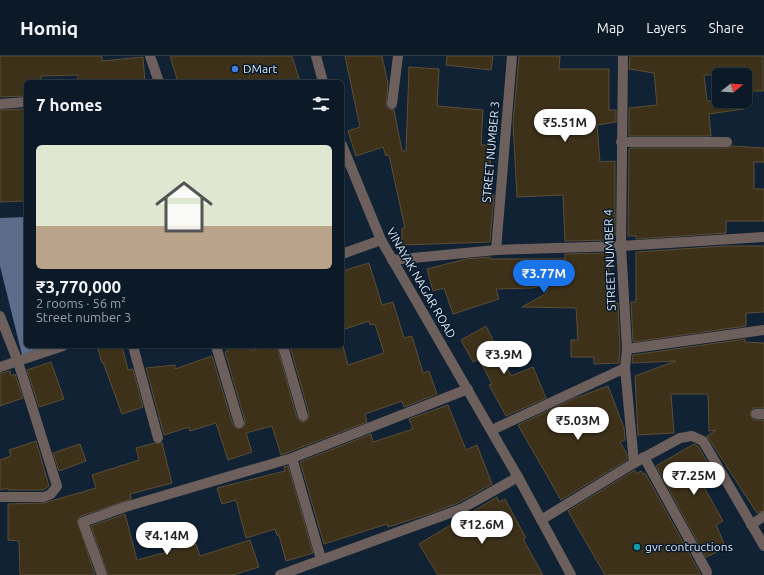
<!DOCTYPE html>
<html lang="en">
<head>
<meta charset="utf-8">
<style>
	body { margin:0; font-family:Ubuntu,sans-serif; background:#1a2733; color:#f1f3f6; height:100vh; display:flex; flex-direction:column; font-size:15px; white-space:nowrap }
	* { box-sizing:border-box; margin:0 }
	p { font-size:13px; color:#9aa1a7 }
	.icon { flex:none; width:22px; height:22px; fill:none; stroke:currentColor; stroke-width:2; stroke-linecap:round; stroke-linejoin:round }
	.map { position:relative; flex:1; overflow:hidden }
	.drawer { position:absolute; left:24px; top:24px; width:320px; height:268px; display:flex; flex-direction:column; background:#0c1a27; border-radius:6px; box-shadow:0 1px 3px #0004,0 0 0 1px #2c3844 }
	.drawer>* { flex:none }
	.needle { width:26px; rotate:73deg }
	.buttons { position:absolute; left:712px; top:12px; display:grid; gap:8px }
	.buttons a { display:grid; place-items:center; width:40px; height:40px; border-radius:6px; background:#0c1a27; box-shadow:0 1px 3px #0004,0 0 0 1px #2c3844; font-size:20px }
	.price { position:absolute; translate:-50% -34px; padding:0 9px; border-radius:14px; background:#fff; color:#222; font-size:13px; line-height:26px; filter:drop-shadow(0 1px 2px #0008) }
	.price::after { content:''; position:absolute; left:50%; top:24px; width:12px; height:9px; margin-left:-6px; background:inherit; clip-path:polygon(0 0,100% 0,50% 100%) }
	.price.active { background:#1a73e8; color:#fff }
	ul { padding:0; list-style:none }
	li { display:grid; align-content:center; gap:8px; height:212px; padding:0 12px }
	li span { display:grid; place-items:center; height:124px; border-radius:6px; color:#555 }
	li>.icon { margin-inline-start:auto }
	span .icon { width:72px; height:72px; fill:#fffc; stroke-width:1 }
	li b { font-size:17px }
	h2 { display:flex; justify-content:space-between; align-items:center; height:48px; padding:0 12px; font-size:17px }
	header { display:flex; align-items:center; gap:24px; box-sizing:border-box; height:56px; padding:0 20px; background:#0c1a27; border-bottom:1px solid #2c3844 }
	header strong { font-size:19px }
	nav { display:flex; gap:22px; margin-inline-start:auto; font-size:14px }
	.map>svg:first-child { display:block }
	.water { fill:#5d6c8a }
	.building { fill:#3e311a; stroke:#5c4e36 }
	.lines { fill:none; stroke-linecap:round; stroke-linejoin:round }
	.minor { stroke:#6d605c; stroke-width:10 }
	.shop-dot { fill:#3f7fe0; stroke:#07182a; stroke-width:1.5 }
	.culture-dot { fill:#0f9aa8; stroke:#07182a; stroke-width:1.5 }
	.labels { text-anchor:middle; stroke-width:3; stroke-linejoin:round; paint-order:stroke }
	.poi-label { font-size:12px; fill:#dbe6f3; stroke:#07182a; text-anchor:start }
	.street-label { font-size:12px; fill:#dbe6f3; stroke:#07182a }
</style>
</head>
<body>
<header>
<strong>Homiq</strong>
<nav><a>Map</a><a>Layers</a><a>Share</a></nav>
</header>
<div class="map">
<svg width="764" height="519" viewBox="0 0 764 519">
	<rect width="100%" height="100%" fill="#102234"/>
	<!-- water -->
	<polygon class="water" points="26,161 26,290 47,290 22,299 0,210 0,162"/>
	<!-- building -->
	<g class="building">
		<polygon points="0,0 102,0 102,5 143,1 145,26 78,26 78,19 41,20 41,26 26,26 26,40 0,41"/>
		<polygon points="170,0 292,0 300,26 178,26"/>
		<polygon points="345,0 382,0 388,28 386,50 388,53 394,54 402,95 406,95 409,11 439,13 437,50 483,54 481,89 491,89 489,139 494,139 490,186 402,189 402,172 405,172 389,99 386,100 383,91 356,100 348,75 360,71"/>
		<polygon points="447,0 493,0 491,14 446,9"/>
		<polygon points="519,0 560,0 559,13 609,13 609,54 616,54 616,66 597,69 600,106 615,105 615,180 607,181 607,184 565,185 563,139 517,141 513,67"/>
		<polygon points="630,0 763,0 763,35 745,35 745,19 704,19 707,45 743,45 744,53 709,58 711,80 629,80 629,52 657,49 654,17 629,13"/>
		<polygon points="26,53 26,145 0,146 0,54"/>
		<polygon points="732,90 764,92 764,106 754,106 754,133 764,133 764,165 726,165 726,177 636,183 636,180 628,180 629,94 630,92 727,92"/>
		<polygon points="726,190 764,190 764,256 746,257 746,270 633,286 631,246 636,246 636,196"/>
		<polygon points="608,197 611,247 618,247 620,293 619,307 594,308 594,301 571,301 571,284 578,284 576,252 522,251 547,237 544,229 533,232 496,233 499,243 453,258 444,232 433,235 427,213 466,203 490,201 490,203 565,203 565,198"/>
		<polygon points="369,207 382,249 393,246 404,282 412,280 423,317 429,315 437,338 404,351 402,345 365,358 367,366 281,399 272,370 246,377 252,396 228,404 216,367 190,375 189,371 164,379 146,312 175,309 175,313 212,300 233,369 238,373 244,371 245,365 225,296 228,295 226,290 250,290 251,295 266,290 277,290 297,362 301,366 307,365 309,358 290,290 343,290 348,309 384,297 375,268 370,269 369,265 342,274 342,215"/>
		<polygon points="486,270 511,320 533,311 546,342 506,360 489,329 492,328 479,303 473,306 461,284"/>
		<polygon points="745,283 745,286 764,287 764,352 753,352 750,358 753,364 764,364 764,454 757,457 707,380 716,374 709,375 708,338 671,338 674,377 638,379 635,320 676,305 632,307 633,299"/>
		<polygon points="108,290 122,290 128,314 133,313 143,351 122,358 103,306 102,307 98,293"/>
		<polygon points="51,306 64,343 39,351 27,314"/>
		<polygon points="10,315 11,320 15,318 23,342 0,350 0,317"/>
		<polygon points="608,330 624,372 625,384 620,386 627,398 627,404 561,444 518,369 573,343"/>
		<polygon points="448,349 466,394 477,389 492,428 458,447 426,459 388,471 387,468 324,488 300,406 371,378 373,386 413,373 409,363"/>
		<polygon points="36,385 49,430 43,434 8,434 8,432 0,434 0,404 11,400 9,394"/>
		<polygon points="155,387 162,387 172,427 130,438 131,443 81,460 77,464 95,519 20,519 19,485 8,484 8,448 44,447 96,432 92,419 139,404 136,392"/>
		<polygon points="80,388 86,405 59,415 53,397"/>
		<polygon points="694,388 698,390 717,423 704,431 723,465 716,469 726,492 706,501 656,410"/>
		<polygon points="288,410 313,497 286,505 279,479 277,479 275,473 246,482 236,444 222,448 217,432 285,415 284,411"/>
		<polygon points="635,414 636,418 641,415 643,418 645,417 701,519 605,519 568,455"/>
		<polygon points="497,441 499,446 505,443 526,482 523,483 543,519 438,519 419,488"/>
		<polygon points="125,458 137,504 196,488 200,500 250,484 259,511 233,519 108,519 91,470"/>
	</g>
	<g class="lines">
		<!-- minor -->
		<g class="minor">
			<polyline points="150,0 159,26"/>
			<polyline points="316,0 323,26"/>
			<polyline points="623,0 621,190 627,293 625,312 634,407"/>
			<polyline points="0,48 26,46"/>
			<polyline points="392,48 398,0"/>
			<polyline points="621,86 727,86"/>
			<polyline points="342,89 381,184 518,421 571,519"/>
			<polyline points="496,194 512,0"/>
			<polyline points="342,198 381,184"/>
			<polyline points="392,204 496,194 621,190 764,181"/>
			<polyline points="0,260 18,306 57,430 51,438 44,441 0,441"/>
			<polyline points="133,290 158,382"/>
			<polyline points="216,290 239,367"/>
			<polyline points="283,290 303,360"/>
			<polyline points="627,293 764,274"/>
			<polyline points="0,311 63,290"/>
			<polyline points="756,358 764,358"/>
			<polyline points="492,374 625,312"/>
			<polyline points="644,401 707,516"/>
			<polyline points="292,402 321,503"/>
			<polyline points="541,464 634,407 680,382 692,380 703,385 764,490"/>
			<polyline points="751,469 764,460"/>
			<polyline points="102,519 83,466 125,451 292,402 468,333"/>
			<polyline points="280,519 461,453 518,421"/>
		</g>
	</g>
	<!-- markers -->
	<circle class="shop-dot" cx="235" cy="13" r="4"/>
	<circle class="culture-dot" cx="637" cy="491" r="4"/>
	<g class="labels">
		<!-- poi labels -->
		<g class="poi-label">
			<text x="243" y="17">DMart</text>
			<text x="645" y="495">gvr contructions</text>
		</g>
		<!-- street labels -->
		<g class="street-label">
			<text transform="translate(491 96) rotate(-85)" y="4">STREET NUMBER 3</text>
			<text transform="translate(610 204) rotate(-92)" y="4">STREET NUMBER 4</text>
			<text transform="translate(421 227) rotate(60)" y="4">VINAYAK NAGAR ROAD</text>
		</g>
	</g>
</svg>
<div class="buttons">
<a><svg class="needle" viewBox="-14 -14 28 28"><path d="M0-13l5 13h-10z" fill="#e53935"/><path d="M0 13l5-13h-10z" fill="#9aa1a7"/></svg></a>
</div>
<b class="price" style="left:565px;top:87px">₹5.51M</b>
<b class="price active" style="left:544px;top:238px">₹3.77M</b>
<b class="price" style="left:504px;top:319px">₹3.9M</b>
<b class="price" style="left:578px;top:385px">₹5.03M</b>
<b class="price" style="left:694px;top:440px">₹7.25M</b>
<b class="price" style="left:482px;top:489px">₹12.6M</b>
<b class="price" style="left:167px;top:500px">₹4.14M</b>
<section class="drawer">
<h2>7 homes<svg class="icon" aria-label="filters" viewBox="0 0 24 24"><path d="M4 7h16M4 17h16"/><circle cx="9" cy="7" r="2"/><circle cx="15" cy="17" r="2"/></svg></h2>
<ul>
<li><span style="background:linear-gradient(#dfe7d0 65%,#b9a48a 0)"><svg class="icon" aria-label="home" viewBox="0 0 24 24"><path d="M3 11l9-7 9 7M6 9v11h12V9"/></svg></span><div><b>₹3,770,000</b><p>2 rooms · 56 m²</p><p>Street number 3</p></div></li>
</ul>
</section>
</div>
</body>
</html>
